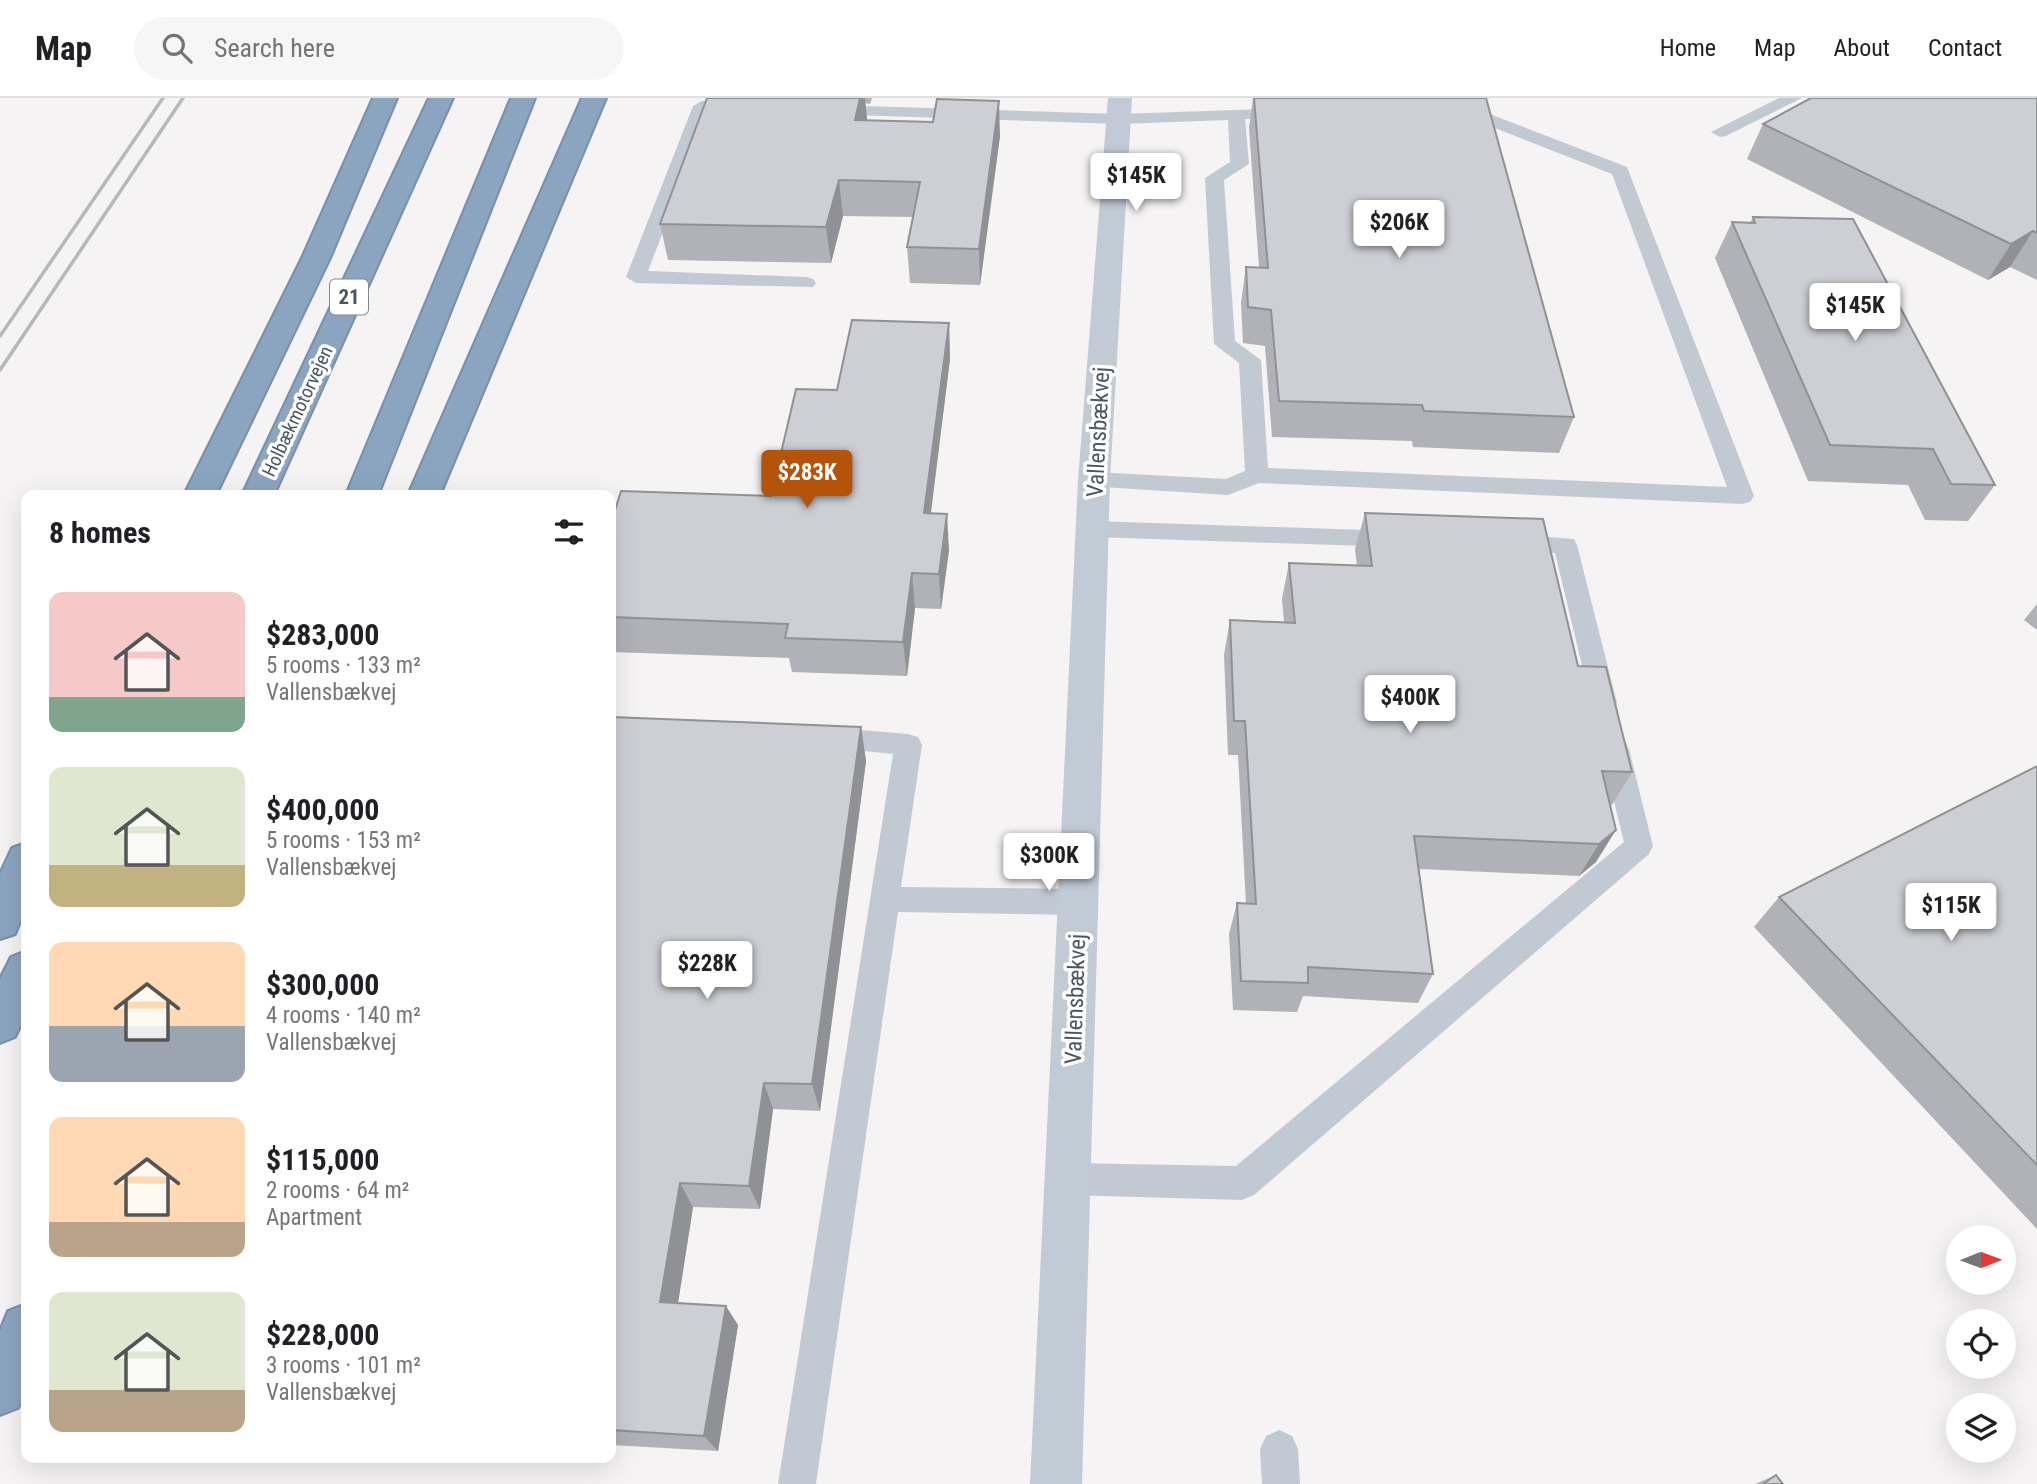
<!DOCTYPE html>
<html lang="en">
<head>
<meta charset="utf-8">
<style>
	body { margin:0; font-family:"Roboto Condensed",sans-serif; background:#f6f6f6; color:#202124; height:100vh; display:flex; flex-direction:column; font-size:26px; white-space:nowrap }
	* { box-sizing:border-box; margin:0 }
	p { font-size:23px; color:#757577 }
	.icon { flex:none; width:38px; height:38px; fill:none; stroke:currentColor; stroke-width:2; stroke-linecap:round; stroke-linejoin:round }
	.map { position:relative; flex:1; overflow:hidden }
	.drawer { position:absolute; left:21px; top:392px; width:595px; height:973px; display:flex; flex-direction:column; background:#fff; border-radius:14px; box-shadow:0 7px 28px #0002 }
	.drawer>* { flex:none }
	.needle { width:46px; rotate:89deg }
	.buttons { position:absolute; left:1946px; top:1127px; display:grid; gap:14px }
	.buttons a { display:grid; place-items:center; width:70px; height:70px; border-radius:50%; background:#fff; box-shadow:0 7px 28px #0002; font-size:35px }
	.price { position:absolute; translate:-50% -60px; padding:0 16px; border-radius:7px; background:#fff; color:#222; font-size:23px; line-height:46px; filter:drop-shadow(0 2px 4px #0008) }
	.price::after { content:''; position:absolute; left:50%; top:42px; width:21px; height:16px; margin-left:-10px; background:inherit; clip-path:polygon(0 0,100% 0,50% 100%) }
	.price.selected { background:#b45309; color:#fff }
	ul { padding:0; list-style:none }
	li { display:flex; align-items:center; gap:21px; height:175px; padding:0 28px }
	li span { display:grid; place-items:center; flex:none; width:196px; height:140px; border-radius:14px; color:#555 }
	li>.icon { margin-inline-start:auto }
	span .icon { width:84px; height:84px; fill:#fffc; stroke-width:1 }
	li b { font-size:30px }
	h2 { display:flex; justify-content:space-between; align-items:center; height:84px; padding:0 28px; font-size:30px }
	header { display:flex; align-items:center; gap:42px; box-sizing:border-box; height:98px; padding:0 35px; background:#fff; border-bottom:2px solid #e0e0e0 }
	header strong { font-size:33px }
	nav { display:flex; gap:38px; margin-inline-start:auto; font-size:24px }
	.search { width:490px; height:63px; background:#f6f6f6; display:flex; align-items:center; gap:18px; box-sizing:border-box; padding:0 24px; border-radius:38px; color:#757577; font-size:26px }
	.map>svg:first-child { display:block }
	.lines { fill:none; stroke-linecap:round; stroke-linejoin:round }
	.highway-casing { stroke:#7690ad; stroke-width:4 }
	.lane { fill:#c1cad2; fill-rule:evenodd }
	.secondary { fill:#c1cbd6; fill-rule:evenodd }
	.highway { fill:#8ba5c1; fill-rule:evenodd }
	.rail { stroke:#b5b8bd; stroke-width:3.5 }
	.wall { fill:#b0b2b7 }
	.shaded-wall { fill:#909195 }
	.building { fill:#cdcfd5; stroke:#909195; stroke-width:2 }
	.labels { text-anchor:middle; stroke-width:7; stroke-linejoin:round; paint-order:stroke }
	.far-street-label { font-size:19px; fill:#4a5661; stroke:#fff }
	.shield { fill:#fff; stroke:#808990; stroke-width:2 }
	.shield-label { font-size:21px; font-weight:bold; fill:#4a5661 }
	.street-label { font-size:23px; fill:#4a5661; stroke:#fff }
</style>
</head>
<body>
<header>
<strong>Map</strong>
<div class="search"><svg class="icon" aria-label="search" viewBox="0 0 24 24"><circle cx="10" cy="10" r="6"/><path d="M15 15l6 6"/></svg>Search here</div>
<nav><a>Home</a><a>Map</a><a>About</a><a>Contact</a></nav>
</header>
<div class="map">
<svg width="2037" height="1386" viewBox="0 0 2037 1386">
	<rect width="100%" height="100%" fill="#f5f3f3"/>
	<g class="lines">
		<defs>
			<g id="highway">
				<polygon points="373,0 397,0 330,160 216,397 184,397 302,160"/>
				<polygon points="429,0 453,0 274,397 242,397"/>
				<polygon points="511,0 535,0 378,397 346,397"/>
				<polygon points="582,0 606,0 440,397 408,397"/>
				<polygon points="26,745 26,809 15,836 0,841 0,776 12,750"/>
				<polygon points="26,853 26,916 15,939 0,945 0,881 11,859"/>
				<polygon points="26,1206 26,1290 18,1310 0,1317 0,1233 8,1213"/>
			</g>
		</defs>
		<!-- highway casing -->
		<use href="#highway" class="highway-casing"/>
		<!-- lane -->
		<g class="lane">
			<polygon points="1779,0 1802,0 1726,38 1720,39 1711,34"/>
			<polygon points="702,3 741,4 750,9 741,14 709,14 648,173 806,179 813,181 816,185 813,189 636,185 626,179 693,8"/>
			<polygon points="830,7 1119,16 1296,10 1299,14 1296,18 1290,19 1245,21 1249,66 1224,82 1235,243 1261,262 1268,370 1727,389 1612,76 1464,18 1450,17 1447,13 1456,8 1472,9 1627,69 1754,398 1750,404 1742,406 1259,385 1228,397 1086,388 1082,382 1086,376 1094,374 1226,381 1245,373 1239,265 1214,246 1205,80 1230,64 1228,22 1119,26 824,16 821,12 824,8"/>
			<polygon points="1093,423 1395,433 1404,435 1407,441 1404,447 1395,449 1093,439 1084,437 1081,431 1084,425"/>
			<polygon points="1512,436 1574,441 1577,447 1617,605 1613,612 1604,615 1595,612 1591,605 1555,455 1503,451 1500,445 1503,439"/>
			<polygon points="826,629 908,636 918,639 922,647 901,789 1080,791 1090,795 1095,804 1090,813 1080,817 898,814 816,1386 778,1386 893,656 816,648 812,640 816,632"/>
			<polygon points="1615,640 1625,643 1629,651 1653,748 1649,756 1254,1097 1242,1102 1068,1097 1056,1093 1051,1081 1056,1069 1068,1065 1236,1068 1624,744 1601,651 1605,643"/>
			<polygon points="1279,1332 1292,1338 1298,1351 1300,1386 1262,1386 1260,1351 1266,1338"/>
		</g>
		<!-- secondary -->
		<polygon class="secondary" points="1108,0 1132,0 1110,382 1082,1386 1030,1386 1078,382"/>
		<!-- highway -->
		<use href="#highway" class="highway"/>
		<!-- rail -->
		<g class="rail">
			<polyline points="0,238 163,0"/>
			<polyline points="0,272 183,0"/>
		</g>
	</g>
	<!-- wall -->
	<g class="wall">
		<polygon points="707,0 872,0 870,6 865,5 867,22 1000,38 980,187 910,185 907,149 913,119 843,118 831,165 668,162 660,126"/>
		<polygon points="1253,0 1486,0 1574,319 1559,355 1413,349 1412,343 1272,339 1265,248 1243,245 1241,205 1246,169 1259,169 1249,30"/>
		<polygon points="2037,0 2037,182 2010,169 1988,182 1747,61 1763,26"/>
		<polygon points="1753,119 1995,387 1968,423 1925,422 1908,387 1808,383 1715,160 1732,124 1750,125"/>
		<polygon points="949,225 950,261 931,416 949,452 941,511 915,510 907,578 792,574 789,560 611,554 611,425 771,398 837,292"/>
		<polygon points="1365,415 1578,568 1632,674 1612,707 1610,707 1596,764 1579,778 1419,771 1433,876 1418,905 1303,898 1297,914 1233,912 1229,836 1237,805 1246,806 1238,657 1228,657 1224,557 1230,522 1284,524 1282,501 1289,465 1357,468 1355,451"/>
		<polygon points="2037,506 2037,532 2024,522"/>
		<polygon points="611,619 861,629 866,663 820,1013 773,1011 760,1111 693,1109 678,1205 738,1227 718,1353 611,1347"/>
		<polygon points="2037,668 2037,1131 1754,829 1779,799"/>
		<polygon points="1776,1377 1783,1386 1755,1386"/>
	</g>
	<!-- shaded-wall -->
	<g class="shaded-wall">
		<polygon points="860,0 865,0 867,21 858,57 855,22"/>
		<polygon points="999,3 1000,38 980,187 979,151"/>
		<polygon points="839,82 843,118 831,165 826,129"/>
		<polygon points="2033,133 2010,169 1988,182 2011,146"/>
		<polygon points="949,225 950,261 926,451 924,415"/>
		<polygon points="947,416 949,452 941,511 939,476"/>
		<polygon points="912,475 915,510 907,578 903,544"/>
		<polygon points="861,629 866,663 820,1013 812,986"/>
		<polygon points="1616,732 1596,764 1579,778 1599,746"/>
		<polygon points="764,985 773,1011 760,1111 749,1088"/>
		<polygon points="680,1085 693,1109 675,1224 660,1204"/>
		<polygon points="726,1208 738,1227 718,1353 704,1338"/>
	</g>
	<!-- building -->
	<g class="building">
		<polygon points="707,0 860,0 855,22 933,24 937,1 999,3 979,151 907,149 920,84 839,82 826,129 660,126"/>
		<polygon points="1254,0 1486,0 1574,319 1424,313 1422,307 1279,303 1271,212 1248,209 1246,169 1268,170"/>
		<polygon points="1811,0 2037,0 2037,135 2033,133 2011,146 1763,26"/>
		<polygon points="1753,119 1853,121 1995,387 1951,386 1933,351 1830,347 1732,124 1755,125"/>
		<polygon points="852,222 949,225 924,415 947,416 939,476 912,475 903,544 785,540 788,526 611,519 611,425 621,393 771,398 796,291 837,292"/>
		<polygon points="1365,415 1543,421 1578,568 1606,569 1632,674 1602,673 1616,732 1599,746 1414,738 1433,876 1308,869 1308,885 1241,883 1237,805 1256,806 1245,623 1234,623 1230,522 1295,525 1289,465 1372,468"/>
		<polygon points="611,619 861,629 812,986 764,985 749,1088 680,1085 660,1204 726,1208 704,1338 611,1332"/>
		<polygon points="2037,668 2037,1067 1779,799"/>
		<polygon points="1776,1377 1783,1386 1763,1386"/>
	</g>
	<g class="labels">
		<!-- far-street labels -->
		<g class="far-street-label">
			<text transform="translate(297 313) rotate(-65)" y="7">Holbækmotorvejen</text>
		</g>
		<!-- shield labels -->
		<rect class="shield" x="330" y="181.5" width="38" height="35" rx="5"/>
		<g class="shield-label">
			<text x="349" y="206">21</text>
		</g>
		<!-- street labels -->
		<g class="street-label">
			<text transform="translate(1098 334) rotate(-87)" y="8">Vallensbækvej</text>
			<text transform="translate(1075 901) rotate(-88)" y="8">Vallensbækvej</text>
		</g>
	</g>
</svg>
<div class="buttons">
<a><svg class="needle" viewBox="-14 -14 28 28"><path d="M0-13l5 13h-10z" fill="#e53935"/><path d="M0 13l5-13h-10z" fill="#757577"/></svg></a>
<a><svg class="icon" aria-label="locate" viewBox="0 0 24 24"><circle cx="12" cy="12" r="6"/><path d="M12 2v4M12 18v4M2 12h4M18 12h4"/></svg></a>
<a><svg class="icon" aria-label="layers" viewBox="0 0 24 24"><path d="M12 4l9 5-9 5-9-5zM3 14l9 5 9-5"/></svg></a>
</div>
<b class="price" style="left:1136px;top:115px">$145K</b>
<b class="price" style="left:1399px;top:162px">$206K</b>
<b class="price" style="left:1855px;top:245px">$145K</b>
<b class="price selected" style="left:807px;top:412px">$283K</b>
<b class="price" style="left:1410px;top:637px">$400K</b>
<b class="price" style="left:1049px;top:795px">$300K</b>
<b class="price" style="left:1951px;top:845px">$115K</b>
<b class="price" style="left:707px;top:903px">$228K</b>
<section class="drawer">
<h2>8 homes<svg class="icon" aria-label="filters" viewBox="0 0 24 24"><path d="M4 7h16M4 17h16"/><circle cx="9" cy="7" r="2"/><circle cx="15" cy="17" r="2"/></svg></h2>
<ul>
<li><span style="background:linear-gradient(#f6c9c9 75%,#7fa58c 0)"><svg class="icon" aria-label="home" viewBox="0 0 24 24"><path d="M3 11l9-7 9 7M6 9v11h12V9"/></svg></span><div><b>$283,000</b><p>5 rooms · 133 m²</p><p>Vallensbækvej</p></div></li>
<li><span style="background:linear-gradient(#dfe7d0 70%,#c2b280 0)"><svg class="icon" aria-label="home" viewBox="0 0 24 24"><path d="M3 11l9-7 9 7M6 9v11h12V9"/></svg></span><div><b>$400,000</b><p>5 rooms · 153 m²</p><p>Vallensbækvej</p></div></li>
<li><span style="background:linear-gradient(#ffd9b3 60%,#9aa5b1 0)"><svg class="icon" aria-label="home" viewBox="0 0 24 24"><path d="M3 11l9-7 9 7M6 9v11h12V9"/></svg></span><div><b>$300,000</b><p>4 rooms · 140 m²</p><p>Vallensbækvej</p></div></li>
<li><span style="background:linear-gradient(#ffd9b3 75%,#b9a48a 0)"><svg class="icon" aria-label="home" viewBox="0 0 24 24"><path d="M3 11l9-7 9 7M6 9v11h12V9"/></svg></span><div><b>$115,000</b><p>2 rooms · 64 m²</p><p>Apartment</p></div></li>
<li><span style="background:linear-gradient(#dfe7d0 70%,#b9a48a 0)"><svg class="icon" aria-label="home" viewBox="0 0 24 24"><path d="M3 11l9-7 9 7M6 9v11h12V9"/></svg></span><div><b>$228,000</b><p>3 rooms · 101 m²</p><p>Vallensbækvej</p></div></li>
</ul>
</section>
</div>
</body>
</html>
